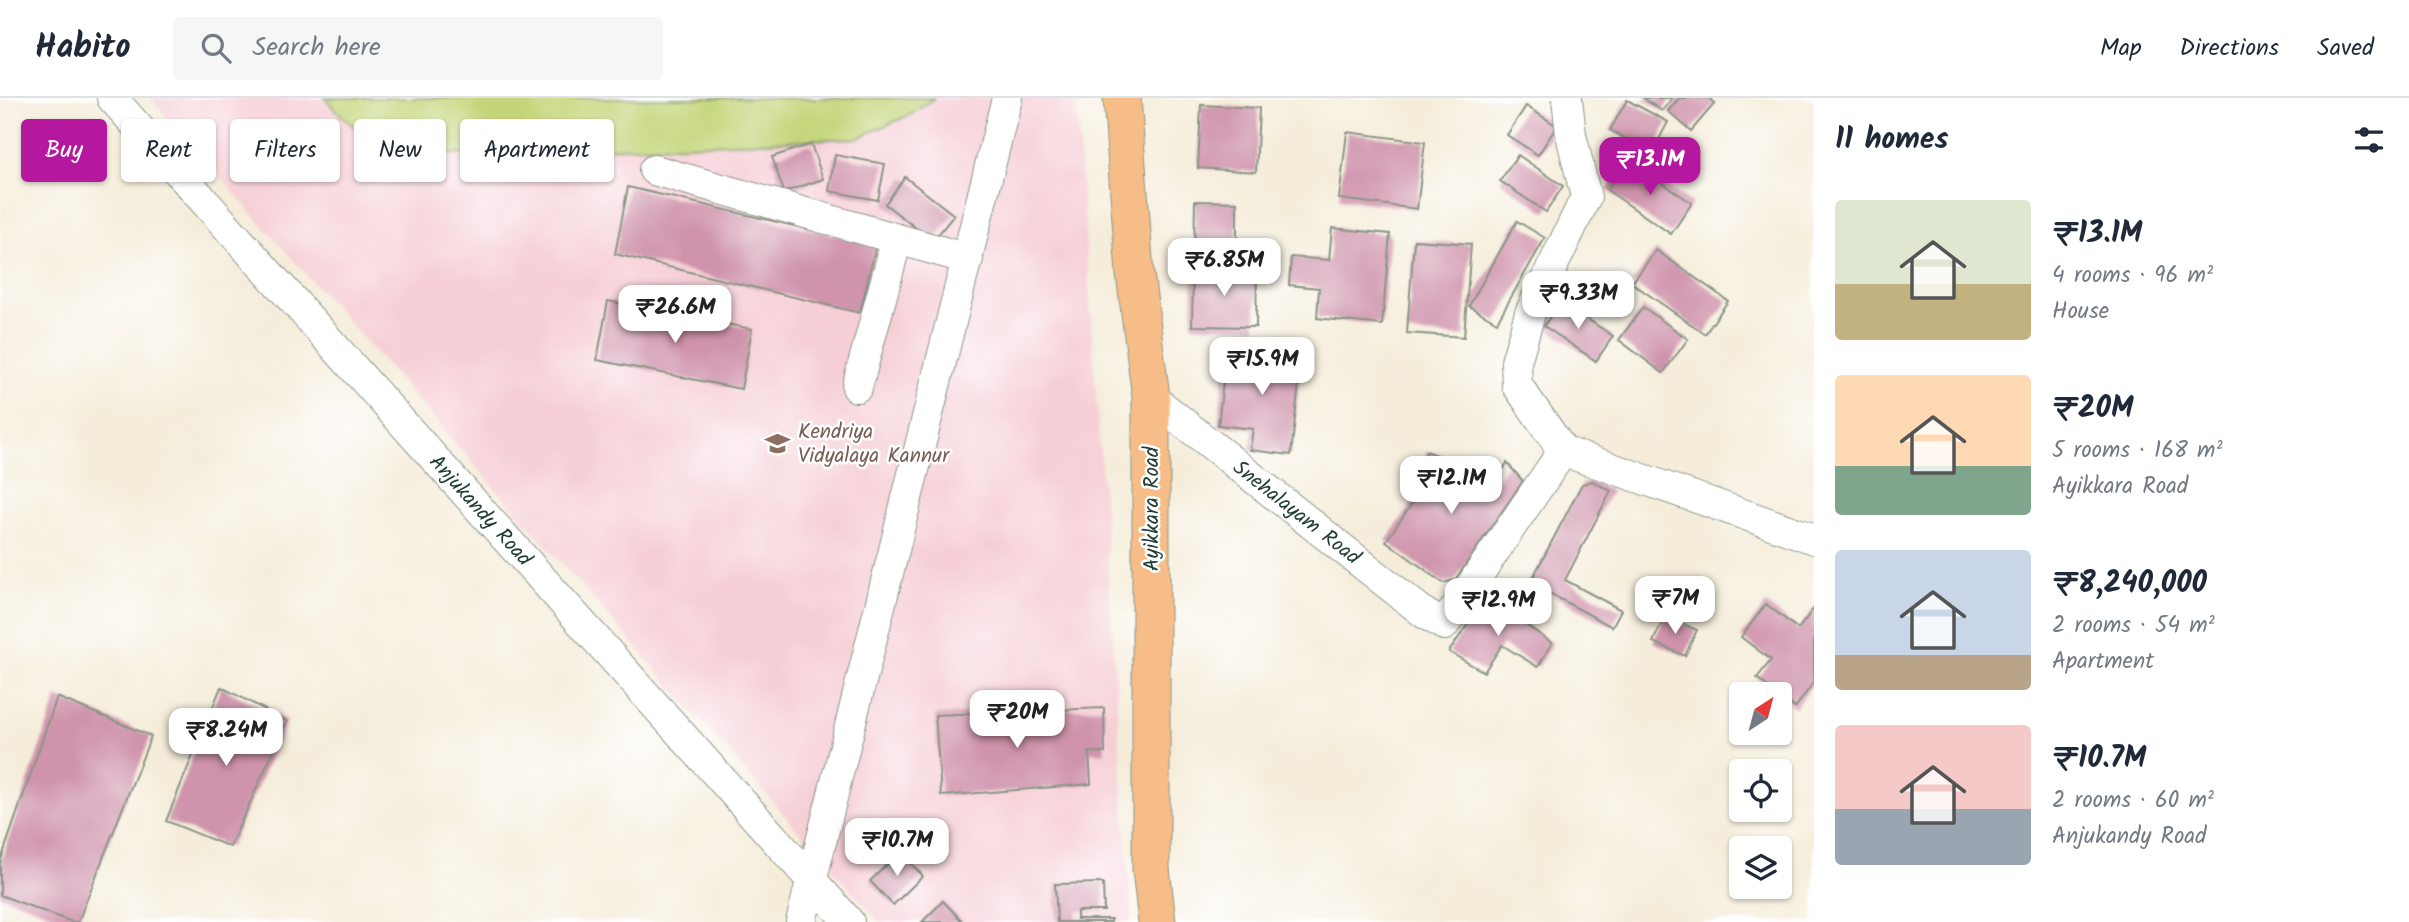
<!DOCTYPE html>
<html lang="en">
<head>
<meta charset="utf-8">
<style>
	body { margin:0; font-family:Kalam,sans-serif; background:#f6f6f7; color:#1f2937; height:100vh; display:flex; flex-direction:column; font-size:26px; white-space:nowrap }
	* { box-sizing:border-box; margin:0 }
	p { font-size:23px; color:#747a83 }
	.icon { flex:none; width:38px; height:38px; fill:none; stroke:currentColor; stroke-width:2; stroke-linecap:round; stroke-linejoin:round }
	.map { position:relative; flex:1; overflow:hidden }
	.drawer { display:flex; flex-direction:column; background:#fff; width:595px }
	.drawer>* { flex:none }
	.banner { position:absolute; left:21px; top:21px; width:665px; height:63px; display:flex; gap:14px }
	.needle { width:46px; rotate:36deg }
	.tools { position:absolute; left:1729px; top:584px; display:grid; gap:14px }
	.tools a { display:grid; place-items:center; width:63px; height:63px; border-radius:7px; background:#fff; box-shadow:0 2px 5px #0004; font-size:35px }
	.price { position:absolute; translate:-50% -60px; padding:0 16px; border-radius:14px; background:#fff; color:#222; font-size:23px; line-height:46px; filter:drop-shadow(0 2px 4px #0008) }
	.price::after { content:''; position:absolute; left:50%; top:42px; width:21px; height:16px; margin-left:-10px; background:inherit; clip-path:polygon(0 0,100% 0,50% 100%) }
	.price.selected { background:#b5179e; color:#fff }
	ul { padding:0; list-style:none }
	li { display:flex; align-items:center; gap:21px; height:175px; padding:0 21px }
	li span { display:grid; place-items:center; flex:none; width:196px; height:140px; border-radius:7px; color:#555 }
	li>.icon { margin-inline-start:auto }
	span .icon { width:84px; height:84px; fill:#fffc; stroke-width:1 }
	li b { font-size:30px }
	h2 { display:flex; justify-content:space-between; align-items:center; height:84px; padding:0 21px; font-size:30px }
	.chip { padding:0 24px; border-radius:7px; background:#fff; box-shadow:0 2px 5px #0004; font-size:24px; line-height:63px }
	.chip.selected { background:#b5179e; color:#fff }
	header { display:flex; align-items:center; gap:42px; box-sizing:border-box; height:98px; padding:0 35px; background:#fff; border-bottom:2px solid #e0e1e3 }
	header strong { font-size:33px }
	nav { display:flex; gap:38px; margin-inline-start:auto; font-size:24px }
	.search { width:490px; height:63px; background:#f6f6f7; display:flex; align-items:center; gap:18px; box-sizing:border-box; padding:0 24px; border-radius:7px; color:#747a83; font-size:26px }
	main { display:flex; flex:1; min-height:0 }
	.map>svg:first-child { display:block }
	.built { fill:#f6cfd6 }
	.green { fill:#c3d578; stroke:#718956; stroke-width:2 }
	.building { fill:#cf93ab }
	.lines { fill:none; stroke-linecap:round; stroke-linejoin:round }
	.minor-casing { stroke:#8a9587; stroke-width:32 }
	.major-casing { stroke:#8a9587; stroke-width:39 }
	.minor { stroke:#fff; stroke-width:30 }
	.major { stroke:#f7bd88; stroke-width:37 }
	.labels { text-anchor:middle; stroke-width:5; stroke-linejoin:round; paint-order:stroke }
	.education-label { font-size:21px; fill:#785e54; stroke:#fff; text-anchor:start }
	.street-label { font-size:21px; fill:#1f3d34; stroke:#fff }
</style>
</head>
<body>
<header>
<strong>Habito</strong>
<div class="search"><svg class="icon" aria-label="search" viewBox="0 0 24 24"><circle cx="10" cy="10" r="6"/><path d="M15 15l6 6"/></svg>Search here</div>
<nav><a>Map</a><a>Directions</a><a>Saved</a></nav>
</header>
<main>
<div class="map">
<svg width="1814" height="824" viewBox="0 0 1814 824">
	<rect width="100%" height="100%" fill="#fff"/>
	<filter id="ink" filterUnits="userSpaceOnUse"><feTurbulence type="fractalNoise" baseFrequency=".0143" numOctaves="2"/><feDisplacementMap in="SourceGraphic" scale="14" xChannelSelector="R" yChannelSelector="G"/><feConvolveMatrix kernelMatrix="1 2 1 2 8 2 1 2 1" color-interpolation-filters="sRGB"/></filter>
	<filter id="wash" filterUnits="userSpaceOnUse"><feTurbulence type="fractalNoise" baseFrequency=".00686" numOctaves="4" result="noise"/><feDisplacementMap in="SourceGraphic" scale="28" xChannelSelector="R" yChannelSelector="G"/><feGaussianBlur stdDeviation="1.57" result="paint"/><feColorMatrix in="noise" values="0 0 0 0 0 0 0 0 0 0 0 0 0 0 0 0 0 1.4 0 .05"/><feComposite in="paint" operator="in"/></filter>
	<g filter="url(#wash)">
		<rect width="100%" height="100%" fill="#f5edda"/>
		<!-- built -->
		<polygon class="built" points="150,0 1076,0 1132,824 879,824"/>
		<!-- green -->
		<path class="green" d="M 325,0 L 934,0 L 912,16 L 858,40 L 439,57 C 430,58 419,61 411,60 C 384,57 341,20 325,0 Z"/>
		<g id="blocks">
			<!-- building -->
			<g class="building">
				<polygon points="1643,0 1672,0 1662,13"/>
				<polygon points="1679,0 1709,0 1715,5 1691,33 1668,13"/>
				<polygon points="1627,2 1668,24 1652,55 1610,32"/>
				<polygon points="1201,7 1259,10 1256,74 1198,70"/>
				<polygon points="1526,8 1557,28 1538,57 1507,37"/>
				<polygon points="1347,34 1425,44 1417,111 1339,101"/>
				<polygon points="811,46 823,81 784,94 772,59"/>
				<polygon points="835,57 885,66 878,102 829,93"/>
				<polygon points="1518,57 1563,88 1546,114 1500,83"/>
				<polygon points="1628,62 1692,105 1671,136 1607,92"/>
				<polygon points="905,79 954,117 933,143 885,106"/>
				<polygon points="628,89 876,147 860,215 615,156"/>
				<polygon points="1195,103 1237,104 1237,157 1194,156"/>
				<polygon points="1517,123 1545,140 1497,224 1469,208"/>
				<polygon points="1332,130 1390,136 1382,227 1317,220 1319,190 1289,187 1291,159 1329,162"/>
				<polygon points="1414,142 1471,146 1464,239 1407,235"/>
				<polygon points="1656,152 1728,203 1705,236 1632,185"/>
				<polygon points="1193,170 1257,172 1256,229 1192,228"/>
				<polygon points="608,203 752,231 741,291 597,262"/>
				<polygon points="1560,203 1613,238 1596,263 1544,228"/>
				<polygon points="1643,209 1688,241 1663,275 1619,242"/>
				<polygon points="1227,249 1302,258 1291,357 1250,352 1253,331 1218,327"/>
				<polygon points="1426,353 1456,364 1481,384 1493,389 1507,365 1523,383 1455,482 1443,485 1386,443 1420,394"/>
				<polygon points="1592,383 1611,393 1565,482 1621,512 1612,529 1530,485 1582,386"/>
				<polygon points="1486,499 1552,545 1538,569 1502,547 1484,574 1449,554"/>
				<polygon points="1766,506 1798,531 1814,510 1814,584 1795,610 1757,580 1771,562 1741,539"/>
				<polygon points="1665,518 1697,532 1685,558 1653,544"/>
				<polygon points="221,589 287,623 230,749 166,723"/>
				<polygon points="57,599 151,638 78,824 72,824 0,797 0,765"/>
				<polygon points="1104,610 1105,655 1089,654 1091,686 941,698 935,617"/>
				<polygon points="900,754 923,778 893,807 870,783"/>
				<polygon points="1103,785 1104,813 1077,813 1077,821 1111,821 1111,824 1057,824 1055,786"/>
				<polygon points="943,803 963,824 922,824"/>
			</g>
		</g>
	</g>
	<g filter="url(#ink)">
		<use href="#blocks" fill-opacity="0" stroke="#8a9587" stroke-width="2"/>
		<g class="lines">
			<defs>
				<g id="minor">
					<polyline points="112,0 849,824"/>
					<polyline points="654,72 968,161"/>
					<polyline points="857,289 897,141"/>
					<polyline points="1151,299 1424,515 1444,527 1563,353 1517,287 1516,264 1530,215 1586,99 1571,37 1567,0"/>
					<polyline points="1563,353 1814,441"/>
					<polyline points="801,824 1007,0"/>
				</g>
				<polyline id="major" points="1122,0 1135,176 1151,299 1151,771 1157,824"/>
			</defs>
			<!-- minor casing -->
			<use href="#minor" class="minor-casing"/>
			<!-- major casing -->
			<use href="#major" class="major-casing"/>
			<!-- minor -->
			<use href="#minor" class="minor"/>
			<!-- major -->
			<use href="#major" class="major"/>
		</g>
	</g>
	<!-- icons -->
	<defs>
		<symbol id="school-bare" viewBox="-9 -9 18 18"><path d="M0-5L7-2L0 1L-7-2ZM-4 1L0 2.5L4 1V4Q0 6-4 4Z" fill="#8d6e63" stroke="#fff" stroke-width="2.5" paint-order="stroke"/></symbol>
	</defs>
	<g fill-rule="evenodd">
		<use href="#school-bare" x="760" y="328" width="35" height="35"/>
	</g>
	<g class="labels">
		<!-- education labels -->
		<g class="education-label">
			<text x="798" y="340">Kendriya<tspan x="798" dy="24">Vidyalaya Kannur</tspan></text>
		</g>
		<!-- street labels -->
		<g class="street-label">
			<text transform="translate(1151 411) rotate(-90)" y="7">Ayikkara Road</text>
			<text transform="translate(481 412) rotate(48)" y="7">Anjukandy Road</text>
			<text transform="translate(1297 414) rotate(38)" y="7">Snehalayam Road</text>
		</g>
	</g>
</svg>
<div class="tools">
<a><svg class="needle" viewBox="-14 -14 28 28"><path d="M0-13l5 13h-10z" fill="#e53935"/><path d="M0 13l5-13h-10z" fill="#747a83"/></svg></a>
<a><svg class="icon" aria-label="locate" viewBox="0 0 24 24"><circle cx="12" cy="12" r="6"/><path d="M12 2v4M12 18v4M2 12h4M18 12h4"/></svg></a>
<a><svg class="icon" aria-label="layers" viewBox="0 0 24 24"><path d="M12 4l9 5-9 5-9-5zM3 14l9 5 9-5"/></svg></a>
</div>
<b class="price selected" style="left:1650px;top:99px">₹13.1M</b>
<b class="price" style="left:1224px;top:200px">₹6.85M</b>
<b class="price" style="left:1578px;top:233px">₹9.33M</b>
<b class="price" style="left:675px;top:247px">₹26.6M</b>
<b class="price" style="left:1262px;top:299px">₹15.9M</b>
<b class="price" style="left:1451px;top:418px">₹12.1M</b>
<b class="price" style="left:1675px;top:538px">₹7M</b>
<b class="price" style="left:1498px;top:540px">₹12.9M</b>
<b class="price" style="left:1017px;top:652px">₹20M</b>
<b class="price" style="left:226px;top:670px">₹8.24M</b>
<b class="price" style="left:897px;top:780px">₹10.7M</b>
<div class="banner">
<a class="chip selected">Buy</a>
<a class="chip">Rent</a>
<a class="chip">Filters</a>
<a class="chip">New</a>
<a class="chip">Apartment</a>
</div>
</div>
<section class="drawer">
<h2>11 homes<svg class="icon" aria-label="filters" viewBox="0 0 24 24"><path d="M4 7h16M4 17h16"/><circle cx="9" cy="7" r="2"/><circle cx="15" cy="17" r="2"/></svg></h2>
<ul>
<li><span style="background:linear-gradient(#dfe7d0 60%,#c2b280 0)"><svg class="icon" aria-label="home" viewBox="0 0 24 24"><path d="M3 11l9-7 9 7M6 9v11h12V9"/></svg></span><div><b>₹13.1M</b><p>4 rooms · 96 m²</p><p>House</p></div></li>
<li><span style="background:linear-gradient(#ffd9b3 65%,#7fa58c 0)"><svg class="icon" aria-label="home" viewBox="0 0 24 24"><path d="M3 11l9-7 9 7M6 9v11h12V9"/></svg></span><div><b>₹20M</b><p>5 rooms · 168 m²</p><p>Ayikkara Road</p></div></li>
<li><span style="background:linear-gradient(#c9d6e8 75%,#b9a48a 0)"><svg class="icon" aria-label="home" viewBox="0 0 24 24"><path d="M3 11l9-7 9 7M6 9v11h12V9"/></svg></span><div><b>₹8,240,000</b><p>2 rooms · 54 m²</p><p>Apartment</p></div></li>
<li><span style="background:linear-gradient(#f6c9c9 60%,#9aa5b1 0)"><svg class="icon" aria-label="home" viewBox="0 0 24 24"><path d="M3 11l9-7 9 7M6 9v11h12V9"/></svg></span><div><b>₹10.7M</b><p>2 rooms · 60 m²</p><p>Anjukandy Road</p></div></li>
</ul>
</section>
</main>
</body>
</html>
